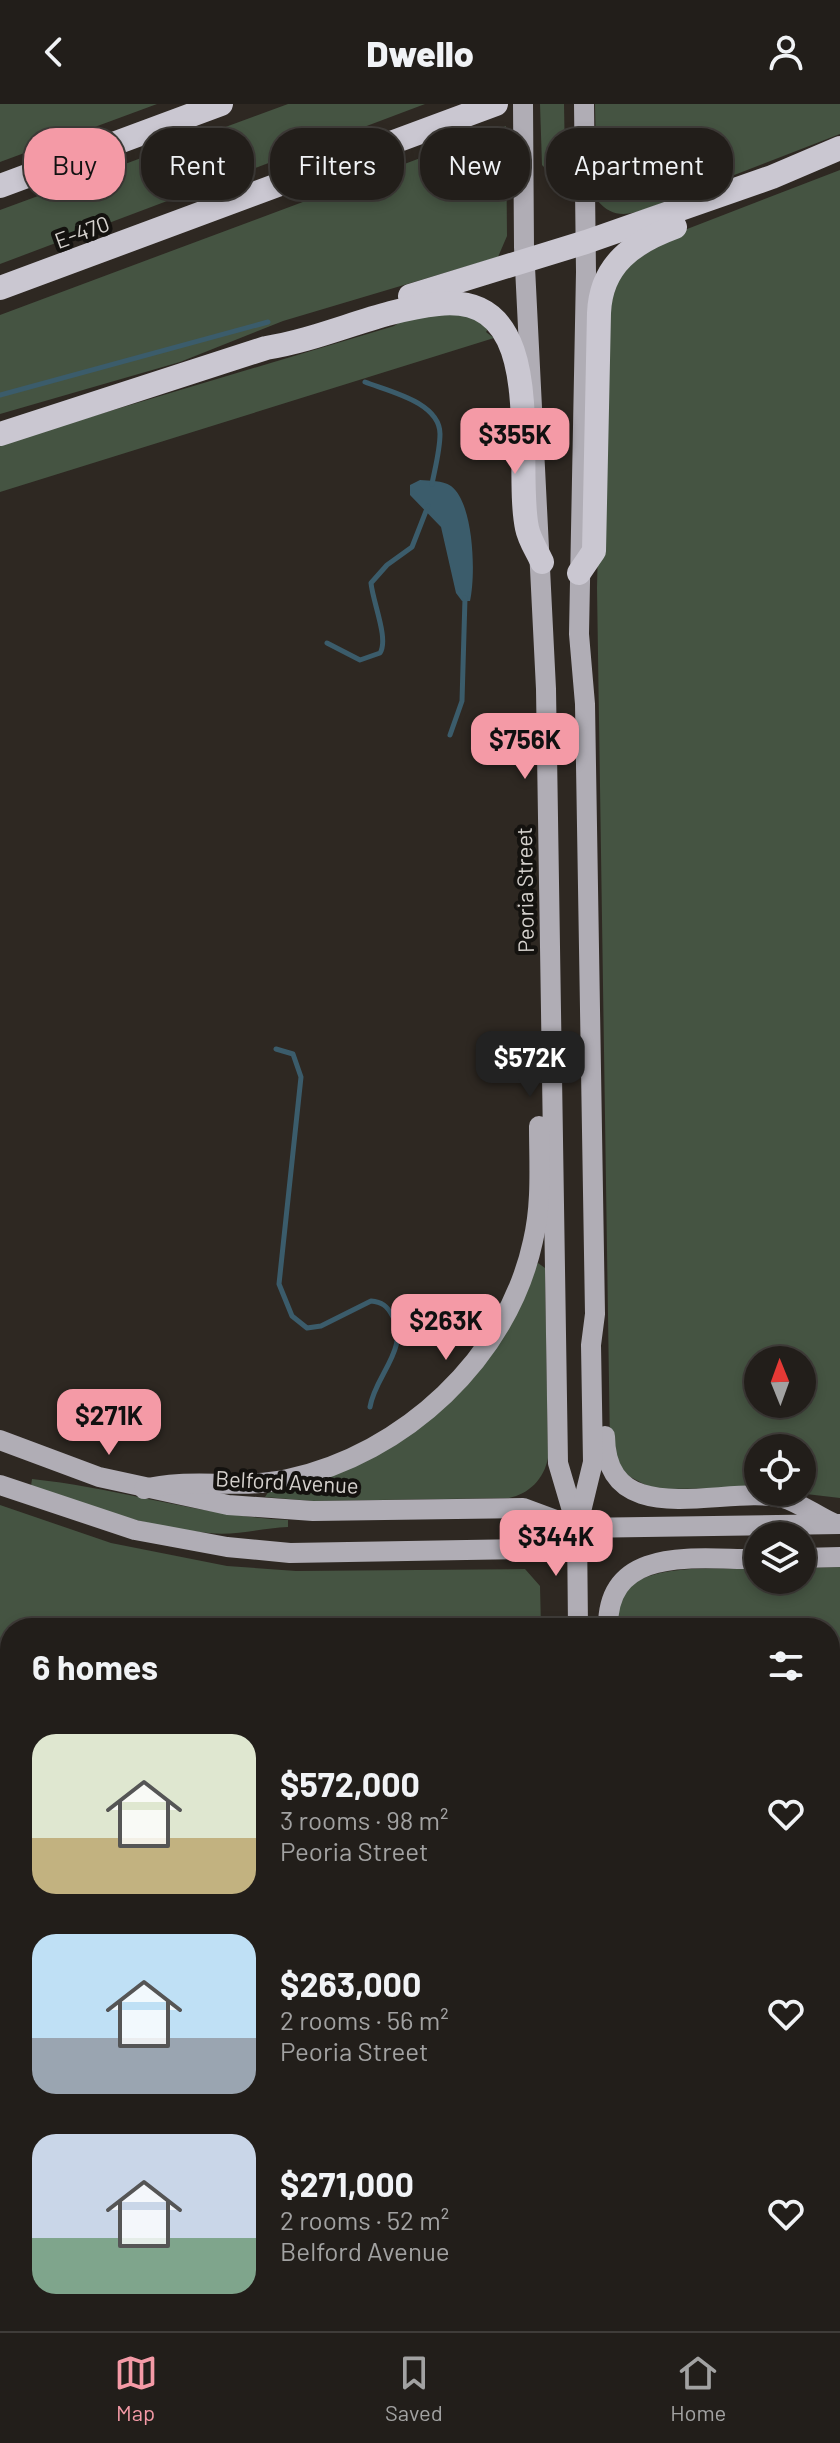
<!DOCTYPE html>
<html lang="en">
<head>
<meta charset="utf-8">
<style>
	body { margin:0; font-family:Barlow,sans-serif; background:#2a2723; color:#f1f3f6; height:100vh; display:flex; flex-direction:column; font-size:30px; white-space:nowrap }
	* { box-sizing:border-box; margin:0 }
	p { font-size:26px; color:#a2a2a2 }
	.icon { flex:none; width:44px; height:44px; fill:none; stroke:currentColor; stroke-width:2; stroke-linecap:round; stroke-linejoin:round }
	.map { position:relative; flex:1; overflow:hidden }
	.panel { position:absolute; left:0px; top:1514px; width:840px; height:714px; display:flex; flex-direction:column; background:#221e1a; border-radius:32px 32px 0 0; box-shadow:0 4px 12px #0003,0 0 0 2px #3f3c39 }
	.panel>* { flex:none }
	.guide { position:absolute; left:24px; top:24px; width:792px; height:72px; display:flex; gap:16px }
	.needle { width:52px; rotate:359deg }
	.controls { position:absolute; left:744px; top:1242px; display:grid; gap:16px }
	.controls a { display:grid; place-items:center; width:72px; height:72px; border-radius:50%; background:#221e1a; box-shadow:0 4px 12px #0003,0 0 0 2px #3f3c39; font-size:40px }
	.price { position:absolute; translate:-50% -68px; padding:0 18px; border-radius:16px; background:#f49aa6; color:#111; font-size:26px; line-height:52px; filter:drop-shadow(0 2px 4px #0008) }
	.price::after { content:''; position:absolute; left:50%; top:48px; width:24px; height:18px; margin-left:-12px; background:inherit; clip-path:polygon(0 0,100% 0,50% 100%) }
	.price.active { background:#222; color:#fff }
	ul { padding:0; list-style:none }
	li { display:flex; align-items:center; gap:24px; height:200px; padding:0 32px }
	li span { display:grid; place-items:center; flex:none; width:224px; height:160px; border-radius:24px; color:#555 }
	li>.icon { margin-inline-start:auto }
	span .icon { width:96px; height:96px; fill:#fffc; stroke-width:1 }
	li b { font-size:34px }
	h2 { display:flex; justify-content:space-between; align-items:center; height:96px; padding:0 32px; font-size:34px }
	.chip { padding:0 28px; border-radius:32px; background:#221e1a; box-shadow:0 4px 12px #0003,0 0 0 2px #3f3c39; font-size:28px; line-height:72px }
	.chip.active { background:#f49aa6; color:#111 }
	header { display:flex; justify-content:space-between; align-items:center; height:104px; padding:0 32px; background:#221e1a; font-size:36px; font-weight:800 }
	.dock { display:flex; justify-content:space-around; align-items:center; height:112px; border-top:2px solid #3f3c39; background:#221e1a; font-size:22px; color:#a2a2a2 }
	.dock a { display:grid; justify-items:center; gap:4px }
	.dock .active { color:#f49aa6 }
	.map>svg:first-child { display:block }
	.green { fill:#455442; fill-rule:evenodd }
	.water { fill:#3b5c6b }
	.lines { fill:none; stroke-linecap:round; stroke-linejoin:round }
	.stream { stroke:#3b5c6b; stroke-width:5 }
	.major { stroke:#b0adb5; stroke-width:20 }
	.highway { stroke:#cac7d1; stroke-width:24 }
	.labels { text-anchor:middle; stroke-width:8; stroke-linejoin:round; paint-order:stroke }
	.street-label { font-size:22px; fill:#d6d2ce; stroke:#14120f }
</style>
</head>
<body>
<header><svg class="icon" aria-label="back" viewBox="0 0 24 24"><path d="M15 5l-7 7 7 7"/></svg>Dwello<svg class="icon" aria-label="person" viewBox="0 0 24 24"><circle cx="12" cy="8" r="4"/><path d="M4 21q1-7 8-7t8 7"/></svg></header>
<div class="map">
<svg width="840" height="2227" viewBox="0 0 840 2227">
	<rect width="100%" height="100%" fill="#2e2822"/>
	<!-- green -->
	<g class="green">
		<polygon points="0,0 157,0 0,58"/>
		<polygon points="288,0 425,0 0,160 0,106"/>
		<polygon points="540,0 564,0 565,58 557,67 547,66 542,61"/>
		<path d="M 595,0 L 840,0 L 840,30 L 654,102 C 632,110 614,117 597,96 Z"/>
		<polygon points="506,22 507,132 498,153 283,217 180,258 0,310 0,211"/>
		<path d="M 840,66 L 840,1394 L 789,1388 L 802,1388 L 802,1344 L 758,1344 L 758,1384 L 653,1385 L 623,1369 L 610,1344 L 597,484 L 603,215 L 622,165 L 682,127 ZM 758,1256 L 802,1256 L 802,1300 L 758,1300 Z"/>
		<polygon points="456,206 490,223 486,228 494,234 0,388 0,340 394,222 409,212"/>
		<path d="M 538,1159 L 545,1164 L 548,1354 C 544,1375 529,1390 509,1394 L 313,1397 L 265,1393 L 269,1387 L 430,1315 Z"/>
		<path d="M 32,1375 C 119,1384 201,1412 288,1416 L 288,1423 C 262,1424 236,1432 209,1429 C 148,1424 88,1402 31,1382 Z"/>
		<polygon points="0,1401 111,1439 227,1462 296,1467 525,1465 540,1482 541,1524 10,1524 10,2218 552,2218 552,2227 0,2227"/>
		<path d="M 840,1463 L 840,2227 L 581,2227 L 580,2218 L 830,2218 L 830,1524 L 614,1524 C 615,1516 614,1506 617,1499 C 634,1455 720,1466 758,1465 L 758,1476 L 802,1476 L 802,1464 Z"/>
	</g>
	<!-- water -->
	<g class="water">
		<path d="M 420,376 C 430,377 442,376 451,382 C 474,399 476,471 470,497 L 462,497 L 456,489 L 441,423 L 410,391 L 410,381 Z"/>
		<polygon points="438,2218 513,2218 513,2227 432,2227"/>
	</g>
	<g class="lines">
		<!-- stream -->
		<g class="stream">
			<path d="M 365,278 C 388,287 440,298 440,330 C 440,346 435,364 432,380"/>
			<polyline points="0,291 268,218"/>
			<path d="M 327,539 L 360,556 L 380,549 C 389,535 373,499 371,479 L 387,461 L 412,443 L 428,402"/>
			<polyline points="450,631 462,597 465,494"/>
			<path d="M 276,945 L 293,950 L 301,973 L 279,1180 L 292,1212 L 307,1224 L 321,1222 L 371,1197 C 382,1198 387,1202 392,1211 C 411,1244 375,1271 370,1303"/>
			<polyline points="830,2021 840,2017"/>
			<polyline points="0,2035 10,2035"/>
			<polyline points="266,2218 339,2227"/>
		</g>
		<!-- major -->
		<g class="major">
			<polyline points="523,0 524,143 546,585 558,1359 576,1420"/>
			<path d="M 605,1332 C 606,1431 725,1380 783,1394 C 800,1399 817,1412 833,1419"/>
			<polyline points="0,1336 99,1373 228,1401 313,1407 523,1404 577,1424"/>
			<polyline points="0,1381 135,1426 227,1443 290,1449 521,1445 577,1424 840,1420"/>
			<path d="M 144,1385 C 190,1373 239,1386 288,1375 C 404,1350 508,1254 533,1137 C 542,1099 539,1060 539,1022"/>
			<polyline points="802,1454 840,1453"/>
			<polyline points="578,1524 577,1424 593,1358 591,1241 595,1210 585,600 579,530 586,168 584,0"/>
			<path d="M 608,1524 C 607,1439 699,1456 758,1455"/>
			<polyline points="567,2218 567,2227"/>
		</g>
		<!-- highway -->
		<g class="highway">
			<polyline points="0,82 221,0"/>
			<polyline points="0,184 496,0"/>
			<polyline points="410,192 586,138 772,73 840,44"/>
			<path d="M 0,330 L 266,244 C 324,235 379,206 438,200 C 553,187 513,357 527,424 C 529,435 537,447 542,458"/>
			<path d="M 579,469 L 594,447 L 599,209 C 601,160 634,138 675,123"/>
		</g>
	</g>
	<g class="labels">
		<!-- street labels -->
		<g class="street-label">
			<text transform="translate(82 128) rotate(-20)" y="8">E-470</text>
			<text transform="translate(525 786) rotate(-91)" y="8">Peoria Street</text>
			<text transform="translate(287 1378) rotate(3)" y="8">Belford Avenue</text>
		</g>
	</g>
</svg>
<div class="controls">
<a><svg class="needle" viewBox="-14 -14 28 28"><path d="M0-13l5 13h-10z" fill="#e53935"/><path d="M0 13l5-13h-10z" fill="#a2a2a2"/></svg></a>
<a><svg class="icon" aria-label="locate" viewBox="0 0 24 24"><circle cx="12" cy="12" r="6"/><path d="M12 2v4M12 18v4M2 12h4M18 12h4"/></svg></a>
<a><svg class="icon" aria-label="layers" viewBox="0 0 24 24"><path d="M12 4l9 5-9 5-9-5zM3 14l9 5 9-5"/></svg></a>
</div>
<b class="price" style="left:515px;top:372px">$355K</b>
<b class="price" style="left:525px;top:677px">$756K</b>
<b class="price active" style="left:530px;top:995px">$572K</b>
<b class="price" style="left:446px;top:1258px">$263K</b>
<b class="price" style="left:109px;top:1353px">$271K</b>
<b class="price" style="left:556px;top:1474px">$344K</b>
<div class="guide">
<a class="chip active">Buy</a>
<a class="chip">Rent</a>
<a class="chip">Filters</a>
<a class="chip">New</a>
<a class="chip">Apartment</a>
</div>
<section class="panel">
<h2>6 homes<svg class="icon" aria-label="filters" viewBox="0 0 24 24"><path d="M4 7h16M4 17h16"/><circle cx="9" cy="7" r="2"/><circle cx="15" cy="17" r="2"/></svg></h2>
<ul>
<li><span style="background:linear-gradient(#dfe7d0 65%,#c2b280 0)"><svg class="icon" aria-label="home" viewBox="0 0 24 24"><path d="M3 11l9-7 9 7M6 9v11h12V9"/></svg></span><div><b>$572,000</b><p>3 rooms · 98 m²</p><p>Peoria Street</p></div><svg class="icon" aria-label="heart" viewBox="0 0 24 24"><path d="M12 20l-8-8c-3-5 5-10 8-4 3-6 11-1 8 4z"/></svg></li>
<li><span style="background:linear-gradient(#bfe0f5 65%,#9aa5b1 0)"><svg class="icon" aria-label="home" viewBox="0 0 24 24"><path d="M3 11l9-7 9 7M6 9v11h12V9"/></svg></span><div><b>$263,000</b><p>2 rooms · 56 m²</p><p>Peoria Street</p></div><svg class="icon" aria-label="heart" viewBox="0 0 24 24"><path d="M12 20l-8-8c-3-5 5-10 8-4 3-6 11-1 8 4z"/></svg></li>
<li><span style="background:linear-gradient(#c9d6e8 65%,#7fa58c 0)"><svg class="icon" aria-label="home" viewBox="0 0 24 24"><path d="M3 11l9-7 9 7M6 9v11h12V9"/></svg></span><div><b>$271,000</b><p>2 rooms · 52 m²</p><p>Belford Avenue</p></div><svg class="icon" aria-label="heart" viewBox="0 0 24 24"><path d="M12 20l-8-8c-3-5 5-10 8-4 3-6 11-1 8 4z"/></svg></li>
</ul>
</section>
</div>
<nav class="dock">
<a class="active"><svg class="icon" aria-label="map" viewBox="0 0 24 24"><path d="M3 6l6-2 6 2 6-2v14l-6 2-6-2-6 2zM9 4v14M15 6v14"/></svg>Map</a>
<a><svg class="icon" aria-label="saved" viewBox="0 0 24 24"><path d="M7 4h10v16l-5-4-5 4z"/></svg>Saved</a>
<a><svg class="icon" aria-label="home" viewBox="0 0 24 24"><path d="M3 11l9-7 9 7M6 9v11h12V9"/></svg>Home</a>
</nav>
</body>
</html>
